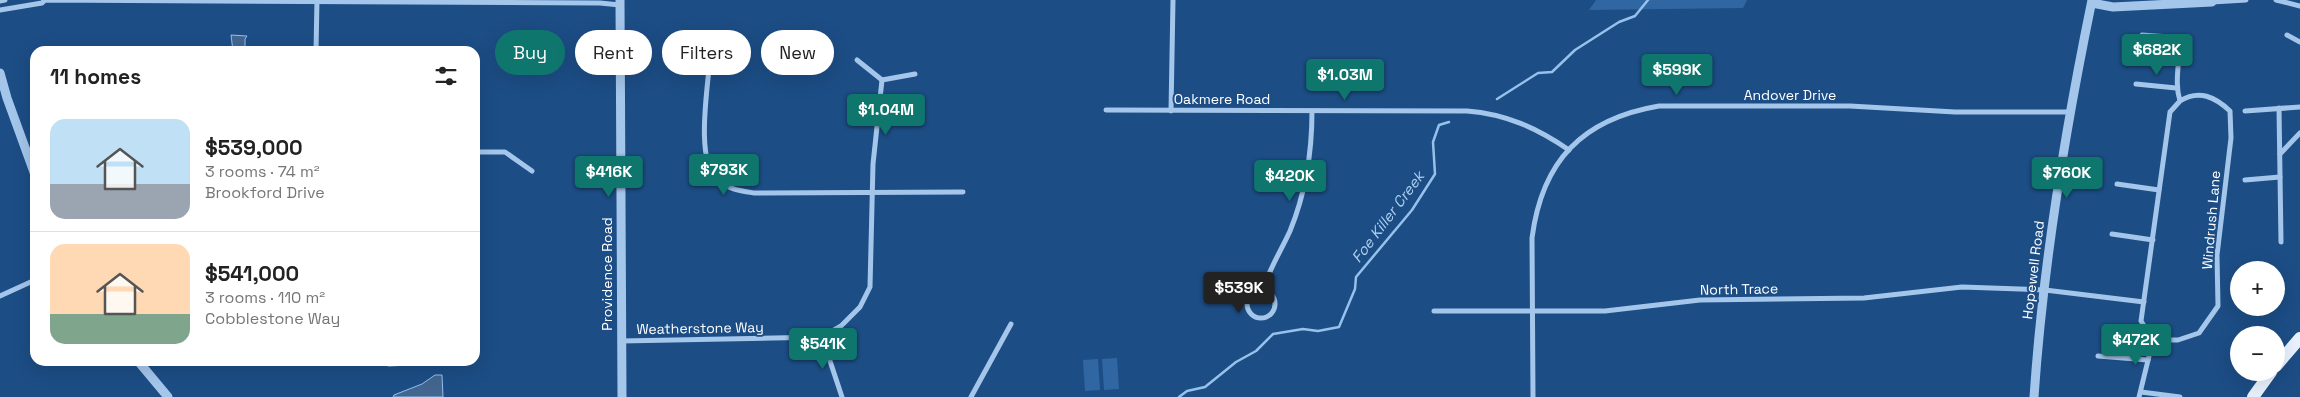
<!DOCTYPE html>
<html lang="en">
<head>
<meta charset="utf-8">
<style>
	body { margin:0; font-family:"Space Grotesk",sans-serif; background:#f2f2f2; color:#222; height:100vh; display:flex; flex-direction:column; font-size:19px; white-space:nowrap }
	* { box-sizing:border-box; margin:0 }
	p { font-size:16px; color:#767676 }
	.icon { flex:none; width:28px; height:28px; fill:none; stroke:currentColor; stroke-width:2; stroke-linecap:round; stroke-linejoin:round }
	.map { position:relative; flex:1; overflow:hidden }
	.side { position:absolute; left:30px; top:46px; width:450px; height:320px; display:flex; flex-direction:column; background:#fff; border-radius:15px; box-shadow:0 5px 20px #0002 }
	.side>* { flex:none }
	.hud { position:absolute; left:495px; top:30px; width:475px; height:45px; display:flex; gap:10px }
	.fabs { position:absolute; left:2230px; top:261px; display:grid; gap:10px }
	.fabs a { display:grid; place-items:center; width:55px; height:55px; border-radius:50%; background:#fff; box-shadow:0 5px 20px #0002; font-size:25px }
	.price { position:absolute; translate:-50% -42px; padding:0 11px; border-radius:5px; background:#0f766e; color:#fff; font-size:16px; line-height:32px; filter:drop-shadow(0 1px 2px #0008) }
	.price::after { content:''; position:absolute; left:50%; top:30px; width:15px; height:11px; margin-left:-8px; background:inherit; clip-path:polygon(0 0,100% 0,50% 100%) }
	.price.selected { background:#222; color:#fff }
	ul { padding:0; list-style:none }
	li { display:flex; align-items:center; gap:15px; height:125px; padding:0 20px }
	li+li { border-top:1px solid #e0e0e0 }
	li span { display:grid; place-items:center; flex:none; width:140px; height:100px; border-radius:15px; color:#555 }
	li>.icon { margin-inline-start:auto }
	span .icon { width:60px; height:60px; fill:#fffc; stroke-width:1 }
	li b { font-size:21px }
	h2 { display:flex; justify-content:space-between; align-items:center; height:60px; padding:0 20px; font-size:21px }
	.tag { padding:0 18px; border-radius:22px; background:#fff; box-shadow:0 5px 20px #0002; font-size:18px; line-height:45px }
	.tag.selected { background:#0f766e; color:#fff }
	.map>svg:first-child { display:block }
	.green { fill:#3067a3 }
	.water { fill:#42668f; stroke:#97c1ed }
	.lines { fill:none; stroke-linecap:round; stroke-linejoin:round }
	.stream { stroke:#97c1ed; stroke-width:2.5 }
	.minor { stroke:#a4c6eb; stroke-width:5 }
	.tertiary { stroke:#a4c6eb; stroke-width:9 }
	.primary { stroke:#e8f2fe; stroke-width:12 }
	.labels { text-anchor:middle; stroke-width:4; stroke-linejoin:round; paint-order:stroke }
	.street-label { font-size:14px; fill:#fff; stroke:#1c4d85 }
	.water-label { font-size:15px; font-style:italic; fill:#afd0f2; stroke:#1c4d85 }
</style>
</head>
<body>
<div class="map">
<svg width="2300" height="397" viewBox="0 0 2300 397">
	<rect width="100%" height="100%" fill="#1c4d85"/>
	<!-- green -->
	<g class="green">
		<polygon points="1596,0 1747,0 1743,8 1589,10"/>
		<polygon points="1117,358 1119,389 1104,390 1102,359"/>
		<polygon points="1098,359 1100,390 1085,391 1083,360"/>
	</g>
	<!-- water -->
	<g class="water">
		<polygon points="231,35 247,36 245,39 245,51 233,51"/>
		<polygon points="435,375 442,375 443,397 393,397 394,395 422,384"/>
	</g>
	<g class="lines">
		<!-- stream -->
		<g class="stream">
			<polyline points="1497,99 1538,73 1552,72 1575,50 1619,22 1635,16 1648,0"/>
			<polyline points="1179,397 1187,391 1205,387 1236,362 1256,351 1273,334 1303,329 1318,331 1339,327 1355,289 1356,277 1412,210 1435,174 1433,142 1439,125 1449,122"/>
		</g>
		<!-- minor -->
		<g class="minor">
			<polyline points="2276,0 2300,6"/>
			<polyline points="0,1 5,0"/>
			<polyline points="2212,2 2246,0"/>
			<polyline points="0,10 42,3 45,0 600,3 620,5"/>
			<path d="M 2142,35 L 2170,37 L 2179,43 C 2180,63 2174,82 2180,101 L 2170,112 L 2141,321 L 2153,340 L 2178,340 L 2199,333 L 2218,306 L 2217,255 L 2231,138 L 2230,111 C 2215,97 2199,89 2180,101"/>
			<polyline points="2287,35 2300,42"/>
			<polyline points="316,51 317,0"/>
			<path d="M 710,58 C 708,87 695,159 717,180 C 727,189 742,191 754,193 L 963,192"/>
			<polyline points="857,60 882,80 915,74"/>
			<polyline points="2136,84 2176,88"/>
			<polyline points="2279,108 2281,242"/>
			<path d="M 1106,110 L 1467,111 C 1506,114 1537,128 1569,150"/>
			<polyline points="1171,111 1173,0"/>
			<polyline points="2245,111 2300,107"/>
			<polyline points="475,152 505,152 532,171"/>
			<polyline points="2280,154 2300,133"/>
			<polyline points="2245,180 2280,177"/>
			<polyline points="2117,184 2159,190"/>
			<polyline points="2112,234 2153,240"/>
			<circle cx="1261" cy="304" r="14"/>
			<path d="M 1263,290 C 1269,269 1281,251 1290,231 C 1306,192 1312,153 1312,111"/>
			<polyline points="0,296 35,280"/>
			<polyline points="1434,311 1605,311 1700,300 1864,298 1962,287 2045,290 2144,302"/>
			<polyline points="822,337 842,397"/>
			<polyline points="621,341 822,337 841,326 860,307 870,287 873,164 882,80"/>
			<polyline points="2098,356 2148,360"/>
			<polyline points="384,361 389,364 410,363"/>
			<polyline points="2141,392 2180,397"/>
			<polyline points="971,397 1011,324"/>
			<path d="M 1533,397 L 1532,238 C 1542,161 1582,119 1659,106 L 1850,106 L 1955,112 L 2069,112"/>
			<polyline points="2139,397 2153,340"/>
		</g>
		<!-- tertiary -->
		<g class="tertiary">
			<polyline points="620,0 622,397"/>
			<polyline points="2092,3 2113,7 2212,2"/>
			<polyline points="0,73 7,98 35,175"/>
			<polyline points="138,361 168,397"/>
			<path d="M 2034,397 C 2043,263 2065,131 2092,0"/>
		</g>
		<!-- primary -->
		<g class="primary">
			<polyline points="2276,366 2300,338"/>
			<polyline points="2253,397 2271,372"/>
		</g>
	</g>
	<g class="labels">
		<!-- street labels -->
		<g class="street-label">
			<text x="1790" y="100">Andover Drive</text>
			<text x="1222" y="104">Oakmere Road</text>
			<text transform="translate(2211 220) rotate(-85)" y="5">Windrush Lane</text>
			<text transform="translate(2033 270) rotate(-83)" y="5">Hopewell Road</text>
			<text transform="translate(607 274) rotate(-90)" y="5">Providence Road</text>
			<text transform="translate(1739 289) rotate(-1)" y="5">North Trace</text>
			<text transform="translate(700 328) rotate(-1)" y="5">Weatherstone Way</text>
		</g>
		<!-- water labels -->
		<g class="water-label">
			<text transform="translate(1388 217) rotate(-53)" y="5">Foe Killer Creek</text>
		</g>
	</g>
</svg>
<div class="fabs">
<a>+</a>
<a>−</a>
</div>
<b class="price" style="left:2157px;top:76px">$682K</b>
<b class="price" style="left:1677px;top:96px">$599K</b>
<b class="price" style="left:1345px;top:101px">$1.03M</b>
<b class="price" style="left:886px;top:136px">$1.04M</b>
<b class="price" style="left:724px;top:196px">$793K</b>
<b class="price" style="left:609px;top:198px">$416K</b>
<b class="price" style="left:2067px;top:199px">$760K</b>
<b class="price" style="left:1290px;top:202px">$420K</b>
<b class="price selected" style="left:1239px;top:314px">$539K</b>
<b class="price" style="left:2136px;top:366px">$472K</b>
<b class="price" style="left:823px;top:370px">$541K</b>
<div class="hud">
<a class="tag selected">Buy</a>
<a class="tag">Rent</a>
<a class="tag">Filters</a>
<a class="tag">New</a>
</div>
<section class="side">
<h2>11 homes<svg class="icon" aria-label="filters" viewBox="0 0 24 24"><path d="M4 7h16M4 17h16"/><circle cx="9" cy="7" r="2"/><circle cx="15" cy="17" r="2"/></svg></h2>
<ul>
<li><span style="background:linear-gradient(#bfe0f5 65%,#9aa5b1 0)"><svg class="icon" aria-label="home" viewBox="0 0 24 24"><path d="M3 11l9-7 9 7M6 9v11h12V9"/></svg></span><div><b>$539,000</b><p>3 rooms · 74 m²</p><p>Brookford Drive</p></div></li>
<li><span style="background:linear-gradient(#ffd9b3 70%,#7fa58c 0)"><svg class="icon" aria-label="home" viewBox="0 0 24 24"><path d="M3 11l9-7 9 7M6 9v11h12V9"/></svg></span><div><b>$541,000</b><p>3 rooms · 110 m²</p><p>Cobblestone Way</p></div></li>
</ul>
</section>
</div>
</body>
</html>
